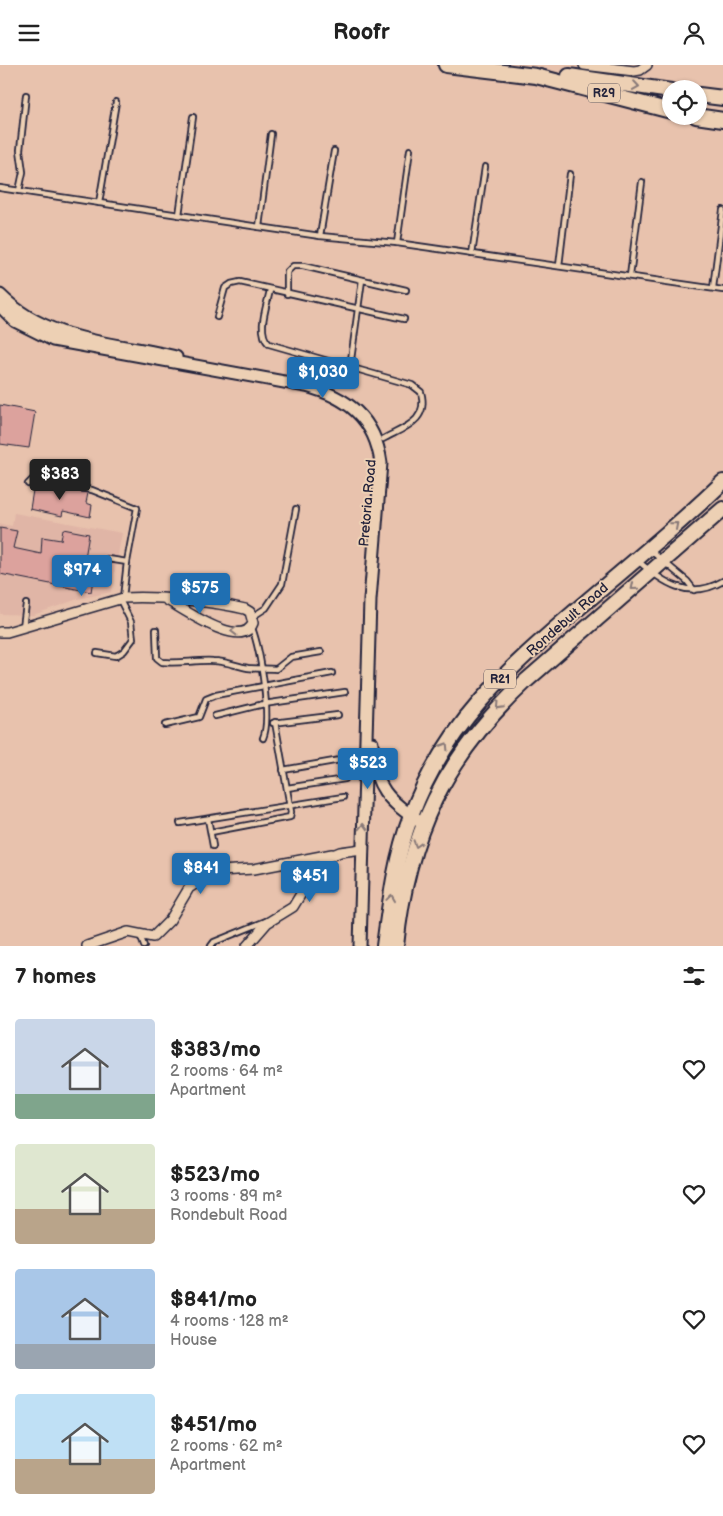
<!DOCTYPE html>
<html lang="en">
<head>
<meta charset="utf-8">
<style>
	body { margin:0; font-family:"Balsamiq Sans",sans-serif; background:#f2f2f2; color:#222; height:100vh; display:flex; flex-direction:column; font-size:19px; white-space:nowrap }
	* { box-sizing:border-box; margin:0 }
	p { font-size:16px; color:#767676 }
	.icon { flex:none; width:28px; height:28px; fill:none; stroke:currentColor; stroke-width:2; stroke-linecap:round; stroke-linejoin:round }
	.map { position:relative; height:881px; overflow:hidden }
	.drawer { display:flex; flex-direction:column; background:#fff; flex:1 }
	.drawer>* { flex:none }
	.buttons { position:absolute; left:662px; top:15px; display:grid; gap:10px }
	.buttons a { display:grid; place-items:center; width:45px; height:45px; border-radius:50%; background:#fff; box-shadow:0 1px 4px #0004; font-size:25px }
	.price { position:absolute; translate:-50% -42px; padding:0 11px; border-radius:5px; background:#1f6fb2; color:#fff; font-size:16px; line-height:32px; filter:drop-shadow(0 1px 2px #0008) }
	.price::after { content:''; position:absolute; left:50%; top:30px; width:15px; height:11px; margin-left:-8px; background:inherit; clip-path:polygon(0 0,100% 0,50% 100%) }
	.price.on { background:#222; color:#fff }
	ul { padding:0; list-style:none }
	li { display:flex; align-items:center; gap:15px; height:125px; padding:0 15px }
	li span { display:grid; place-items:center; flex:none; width:140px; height:100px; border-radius:5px; color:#555 }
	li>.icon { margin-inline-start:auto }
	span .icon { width:60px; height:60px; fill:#fffc; stroke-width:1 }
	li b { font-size:21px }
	h2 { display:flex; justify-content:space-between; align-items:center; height:60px; padding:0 15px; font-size:21px }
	header { display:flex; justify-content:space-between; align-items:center; height:65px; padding:0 15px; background:#fff; font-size:22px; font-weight:600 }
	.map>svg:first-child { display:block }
	.built { fill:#e0b5a6 }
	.building { fill:#dca29d; stroke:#22223b }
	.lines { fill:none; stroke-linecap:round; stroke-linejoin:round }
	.service-casing { stroke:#22223b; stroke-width:8 }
	.minor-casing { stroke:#22223b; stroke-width:12 }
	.tertiary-casing { stroke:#22223b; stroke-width:15 }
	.primary-casing { stroke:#22223b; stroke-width:18 }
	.service { stroke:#edd0b4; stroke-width:4.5 }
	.minor { stroke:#edd0b4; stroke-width:9 }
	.tertiary { stroke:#edd0b4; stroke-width:11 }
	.primary { stroke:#edd0b4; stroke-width:14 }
	.oneway { stroke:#887978 }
	.labels { text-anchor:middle; stroke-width:4; stroke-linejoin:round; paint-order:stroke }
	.shield { fill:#edd0b4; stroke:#5f565f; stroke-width:1 }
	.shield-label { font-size:12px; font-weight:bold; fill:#22223b }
	.street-label { font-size:14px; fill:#22223b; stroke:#edd0b4 }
</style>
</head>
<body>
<header><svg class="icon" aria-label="menu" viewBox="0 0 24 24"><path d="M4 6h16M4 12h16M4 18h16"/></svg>Roofr<svg class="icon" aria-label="person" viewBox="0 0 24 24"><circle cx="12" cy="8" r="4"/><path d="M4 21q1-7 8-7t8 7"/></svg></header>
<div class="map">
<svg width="723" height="881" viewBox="0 0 723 881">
	<rect width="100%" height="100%" fill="#e8c2ad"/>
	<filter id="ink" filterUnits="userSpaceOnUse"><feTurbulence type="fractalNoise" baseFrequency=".02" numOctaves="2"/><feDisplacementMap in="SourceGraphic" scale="10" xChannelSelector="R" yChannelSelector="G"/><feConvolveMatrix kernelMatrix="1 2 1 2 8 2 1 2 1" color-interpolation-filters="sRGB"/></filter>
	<g filter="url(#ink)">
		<!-- built -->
		<polygon class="built" points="14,448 122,468 111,527 78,534 33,550 0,549 0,459 12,461"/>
		<!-- building -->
		<g class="building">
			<polygon points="0,340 35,347 29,383 0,379"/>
			<polygon points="34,419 88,428 86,438 92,440 90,452 63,446 62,451 30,444"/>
			<polygon points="0,463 17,466 13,483 41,489 42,472 61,475 63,464 89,469 84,499 95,501 91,527 0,509"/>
		</g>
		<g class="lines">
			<defs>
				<g id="service">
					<polyline points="0,123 259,162 320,171 397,178 723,225"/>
					<polyline points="19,126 23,107 20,85 26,30"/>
					<polyline points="99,138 116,37"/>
					<polyline points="179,150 193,52"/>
					<polyline points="259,162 271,69"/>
					<polyline points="320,171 334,86"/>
					<polyline points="397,178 410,85"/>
					<polyline points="472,189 485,102"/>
					<polyline points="559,201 570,109"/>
					<polyline points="630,211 642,117"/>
					<polyline points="713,223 723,145"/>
					<path d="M 270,225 C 267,241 256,267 269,279 L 412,320 L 421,327 C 429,356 405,362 383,374"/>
					<polyline points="287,229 287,207 293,201 303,201 406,225"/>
					<polyline points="217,252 225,223 231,219 240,217 404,254"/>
					<polyline points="350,302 362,215"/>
					<polyline points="28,419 32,415 92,425 137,443 127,497"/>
					<polyline points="651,486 687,516 694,525"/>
					<polyline points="108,494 127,497 123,533"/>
					<path d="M 637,495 C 663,518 689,536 723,516"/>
					<polyline points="252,552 266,543 282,519 296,444"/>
					<polyline points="23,562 26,539"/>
					<path d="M 252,563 C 260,584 272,653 263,673"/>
					<path d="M 156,565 L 157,593 L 162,597 C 179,599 196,595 213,596 C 226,596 236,601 248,603 C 257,604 266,603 276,604 L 291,592 L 321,587"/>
					<polyline points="97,588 116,591 124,586 133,574 131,557 120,535"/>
					<polyline points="215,651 264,639 345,627"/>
					<polyline points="273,658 338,650"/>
					<polyline points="165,660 199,652 206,634 216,630 332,608"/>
					<polyline points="283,705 340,695"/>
					<polyline points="287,723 345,714"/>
					<polyline points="208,754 213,781"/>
					<polyline points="180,758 343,732"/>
					<polyline points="211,767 290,752 291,747 275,657"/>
					<polyline points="140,870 144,881"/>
					<polyline points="211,881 214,877 266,856"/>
				</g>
				<g id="minor">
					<polyline points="584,0 634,6 640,5 647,0"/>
					<path d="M 0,567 L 7,567 L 123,533 C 158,531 211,536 245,544 L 250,547 L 253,558 C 242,587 181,542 165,534"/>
					<polyline points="87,881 128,867 153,872 170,855 189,823 212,808 219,806 254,804 332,789"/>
					<polyline points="247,881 267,858 293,842 313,809 328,792 340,787 362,784"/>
				</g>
				<g id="tertiary">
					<path d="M 0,230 C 48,278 114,277 176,292"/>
					<path d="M 0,241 L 15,256 L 53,275 L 306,321 C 347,332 375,353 381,398 L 370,535 L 360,881"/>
					<path d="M 372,678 C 373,722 388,736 423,759"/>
				</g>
				<g id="primary">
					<polyline points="446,0 536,11 671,46"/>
					<polyline points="569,11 671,26"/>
					<polyline points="699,30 723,33"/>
					<polyline points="696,51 723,55"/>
					<path d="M 384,881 C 390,837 395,793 411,751 C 445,659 508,604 580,542 C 628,501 678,461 723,417"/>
					<path d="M 396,881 C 407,769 445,691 527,615 L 723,444"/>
				</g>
			</defs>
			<!-- service casing -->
			<use href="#service" class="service-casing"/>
			<!-- minor casing -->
			<use href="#minor" class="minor-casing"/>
			<!-- tertiary casing -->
			<use href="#tertiary" class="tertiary-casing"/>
			<!-- primary casing -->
			<use href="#primary" class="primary-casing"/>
			<!-- service -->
			<use href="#service" class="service"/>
			<!-- minor -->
			<use href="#minor" class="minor"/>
			<!-- tertiary -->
			<use href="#tertiary" class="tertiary"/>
			<!-- primary -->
			<use href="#primary" class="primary"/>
		</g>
		<!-- one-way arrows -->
		<defs><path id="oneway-chevron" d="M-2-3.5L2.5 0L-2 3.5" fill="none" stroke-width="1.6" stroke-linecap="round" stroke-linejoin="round" transform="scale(1.25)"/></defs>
		<g class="oneway">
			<use href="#oneway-chevron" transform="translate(636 21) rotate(8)"/>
			<use href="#oneway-chevron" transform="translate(675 460) rotate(-41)"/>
			<use href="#oneway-chevron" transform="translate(634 522) rotate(140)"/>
			<use href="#oneway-chevron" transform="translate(234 566) rotate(180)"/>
			<use href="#oneway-chevron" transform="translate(499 641) rotate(133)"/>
			<use href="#oneway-chevron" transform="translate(445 681) rotate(-58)"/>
			<use href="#oneway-chevron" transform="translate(363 762) rotate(-88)"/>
			<use href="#oneway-chevron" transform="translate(417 779) rotate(107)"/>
			<use href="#oneway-chevron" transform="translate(391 833) rotate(-82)"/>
		</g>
	</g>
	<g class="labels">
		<!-- shield labels -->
		<g class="shield">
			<rect x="588" y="18.5" width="32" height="19" rx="4"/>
			<rect x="484" y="604.5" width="32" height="19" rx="4"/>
		</g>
		<g class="shield-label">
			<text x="604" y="32">R29</text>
			<text x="500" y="618">R21</text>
		</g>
		<!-- street labels -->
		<g class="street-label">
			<text transform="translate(367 438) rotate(-85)" y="5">Pretoria Road</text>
			<text transform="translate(567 554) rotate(-41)" y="5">Rondebult Road</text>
		</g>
	</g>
</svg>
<div class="buttons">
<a><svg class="icon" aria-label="locate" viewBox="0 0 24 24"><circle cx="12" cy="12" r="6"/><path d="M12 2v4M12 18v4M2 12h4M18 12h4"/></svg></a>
</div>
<b class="price" style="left:323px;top:334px">$1,030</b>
<b class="price on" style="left:60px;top:436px">$383</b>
<b class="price" style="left:82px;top:532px">$974</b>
<b class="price" style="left:200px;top:550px">$575</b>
<b class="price" style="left:368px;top:725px">$523</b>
<b class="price" style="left:201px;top:830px">$841</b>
<b class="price" style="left:310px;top:838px">$451</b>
</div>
<section class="drawer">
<h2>7 homes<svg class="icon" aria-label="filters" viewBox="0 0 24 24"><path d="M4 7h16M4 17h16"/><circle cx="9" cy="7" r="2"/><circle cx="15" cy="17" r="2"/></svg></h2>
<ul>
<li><span style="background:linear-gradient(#c9d6e8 75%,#7fa58c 0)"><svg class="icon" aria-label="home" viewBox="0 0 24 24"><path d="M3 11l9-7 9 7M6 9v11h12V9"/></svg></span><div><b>$383/mo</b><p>2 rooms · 64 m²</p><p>Apartment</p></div><svg class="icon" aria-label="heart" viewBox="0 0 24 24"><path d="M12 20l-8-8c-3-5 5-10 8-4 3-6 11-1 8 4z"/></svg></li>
<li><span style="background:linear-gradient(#dfe7d0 65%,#b9a48a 0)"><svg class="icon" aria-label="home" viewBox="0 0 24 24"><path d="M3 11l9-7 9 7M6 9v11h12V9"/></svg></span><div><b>$523/mo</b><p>3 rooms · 89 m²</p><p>Rondebult Road</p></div><svg class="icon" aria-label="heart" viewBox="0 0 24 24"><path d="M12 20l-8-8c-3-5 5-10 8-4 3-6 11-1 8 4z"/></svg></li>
<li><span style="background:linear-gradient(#a9c7e8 75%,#9aa5b1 0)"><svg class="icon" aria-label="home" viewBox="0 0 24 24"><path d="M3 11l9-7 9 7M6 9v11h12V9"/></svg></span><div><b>$841/mo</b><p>4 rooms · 128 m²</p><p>House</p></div><svg class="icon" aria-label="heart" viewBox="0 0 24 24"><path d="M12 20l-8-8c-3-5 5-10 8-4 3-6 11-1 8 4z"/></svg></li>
<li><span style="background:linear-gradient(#bfe0f5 65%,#b9a48a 0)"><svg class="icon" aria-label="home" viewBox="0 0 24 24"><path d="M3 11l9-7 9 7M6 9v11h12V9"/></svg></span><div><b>$451/mo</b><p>2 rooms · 62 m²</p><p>Apartment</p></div><svg class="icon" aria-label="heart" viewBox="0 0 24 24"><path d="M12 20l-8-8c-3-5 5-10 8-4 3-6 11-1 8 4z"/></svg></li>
</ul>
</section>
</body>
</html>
